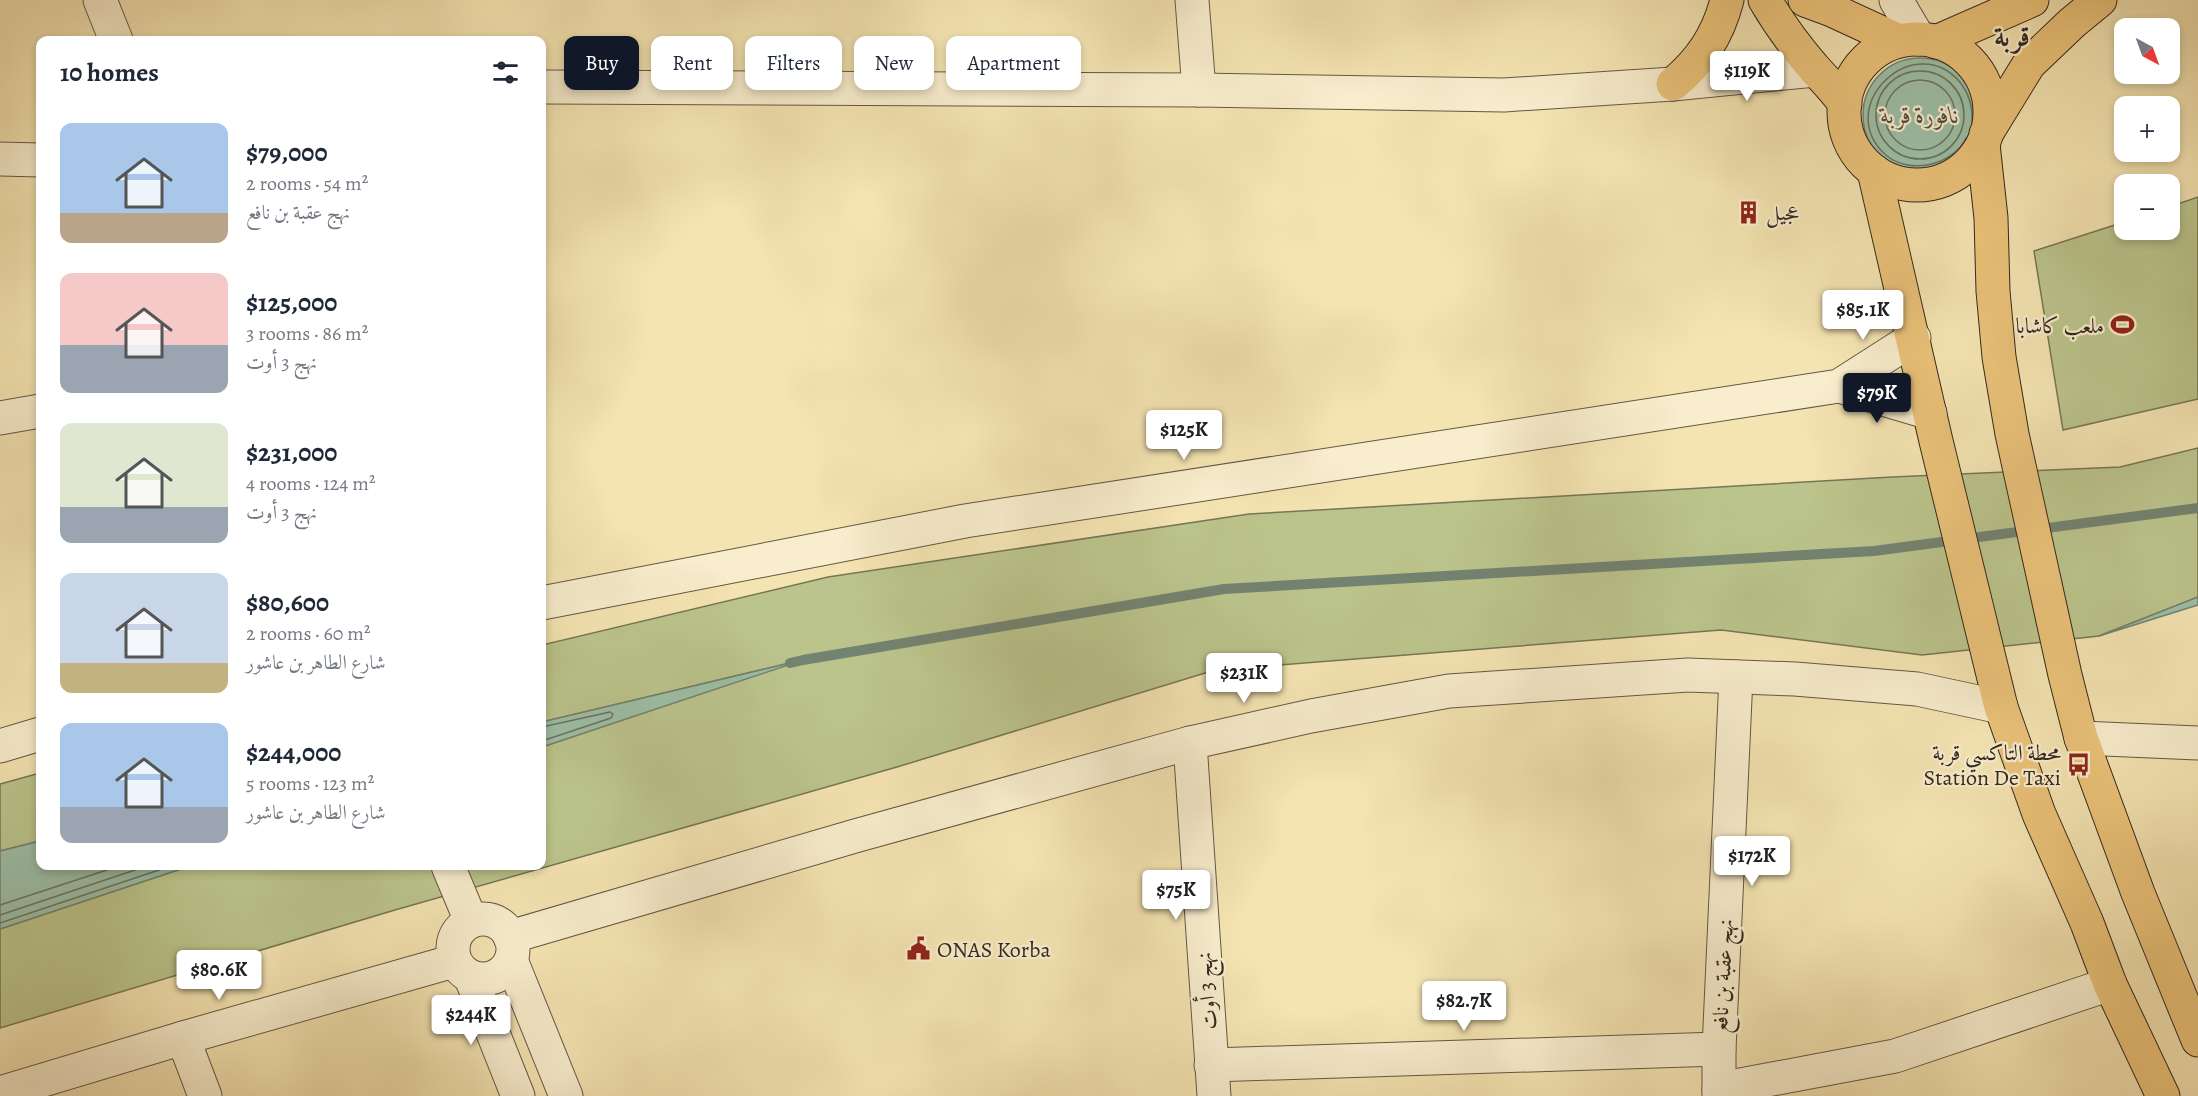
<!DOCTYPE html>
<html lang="en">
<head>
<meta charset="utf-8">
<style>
	body { margin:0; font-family:Alegreya,Amiri,serif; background:#f6f6f7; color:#1f2937; height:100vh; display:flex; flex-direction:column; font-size:22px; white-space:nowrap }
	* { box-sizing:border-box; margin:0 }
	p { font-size:20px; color:#747a83 }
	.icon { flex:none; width:33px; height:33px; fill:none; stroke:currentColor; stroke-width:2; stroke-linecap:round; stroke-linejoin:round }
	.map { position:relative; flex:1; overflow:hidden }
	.side { position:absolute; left:36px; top:36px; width:510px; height:834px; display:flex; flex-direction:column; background:#fff; border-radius:12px; box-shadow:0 3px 9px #0003 }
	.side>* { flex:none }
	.hud { position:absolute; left:564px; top:36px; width:570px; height:54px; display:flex; gap:12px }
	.needle { width:39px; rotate:139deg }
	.controls { position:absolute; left:2114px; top:18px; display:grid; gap:12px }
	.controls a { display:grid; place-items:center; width:66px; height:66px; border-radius:12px; background:#fff; box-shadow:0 3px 9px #0003; font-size:30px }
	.price { position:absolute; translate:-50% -51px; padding:0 14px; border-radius:6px; background:#fff; color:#222; font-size:20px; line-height:39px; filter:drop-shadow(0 2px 3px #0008) }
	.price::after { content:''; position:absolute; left:50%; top:36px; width:18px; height:14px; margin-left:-9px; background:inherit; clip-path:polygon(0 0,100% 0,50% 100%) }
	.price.current { background:#111827; color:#fff }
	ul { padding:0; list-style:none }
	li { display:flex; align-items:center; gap:18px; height:150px; padding:0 24px }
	li span { display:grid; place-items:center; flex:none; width:168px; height:120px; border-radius:12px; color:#555 }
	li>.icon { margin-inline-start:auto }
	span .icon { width:72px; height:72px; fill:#fffc; stroke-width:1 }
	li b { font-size:26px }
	h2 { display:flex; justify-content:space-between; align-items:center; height:72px; padding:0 24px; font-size:26px }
	.pill { padding:0 21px; border-radius:12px; background:#fff; box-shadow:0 3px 9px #0003; font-size:21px; line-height:54px }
	.pill.current { background:#111827; color:#fff }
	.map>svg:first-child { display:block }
	.green { fill:#bbc48c; stroke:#777656; stroke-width:1.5 }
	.water { fill:#9dbfa7; stroke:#738371; stroke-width:1.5 }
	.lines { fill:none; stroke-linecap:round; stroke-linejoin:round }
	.shore { stroke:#687463; stroke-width:1.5 }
	.stream { stroke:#738371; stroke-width:10 }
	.minor-casing { stroke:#635844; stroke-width:35 }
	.major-casing { stroke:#33291f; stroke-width:35 }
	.highway-casing { stroke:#33291f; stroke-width:35 }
	.minor { stroke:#f8edcd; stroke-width:33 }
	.major { stroke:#eac279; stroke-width:33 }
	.highway { stroke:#eac279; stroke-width:33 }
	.labels { text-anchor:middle; stroke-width:4.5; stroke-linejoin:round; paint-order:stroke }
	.poi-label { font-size:22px; fill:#33291f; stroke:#f8edcd; text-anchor:start }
	.street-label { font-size:22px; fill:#33291f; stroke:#f8edcd }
	.water-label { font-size:24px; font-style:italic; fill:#4e4e41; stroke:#f8edcd }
	.district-label { font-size:28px; font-weight:bold; fill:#33291f; stroke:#f8edcd }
</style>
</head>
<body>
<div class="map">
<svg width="2198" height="1096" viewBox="0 0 2198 1096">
	<rect width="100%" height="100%" fill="#f4e4b2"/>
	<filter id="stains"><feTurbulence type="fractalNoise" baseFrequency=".00333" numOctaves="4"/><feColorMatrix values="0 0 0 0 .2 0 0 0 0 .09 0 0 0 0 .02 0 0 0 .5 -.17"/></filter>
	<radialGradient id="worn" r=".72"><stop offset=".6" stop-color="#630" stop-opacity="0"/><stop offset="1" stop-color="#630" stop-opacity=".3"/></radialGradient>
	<!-- green -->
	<g class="green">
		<polygon points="2198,197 2198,399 2063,430 2034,251 2124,222 2124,230 2169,230 2169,207"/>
		<polygon points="2198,448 2198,597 2099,636 1922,655 1721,630 1215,670 897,767 395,910 0,1028 0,929 190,866 542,866 542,747 794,662 542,722 542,645 828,577 1249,514 1892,477 2120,467"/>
		<polygon points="40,773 40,841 0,851 0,784"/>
	</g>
	<!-- water -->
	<g class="water">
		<circle cx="1920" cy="115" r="57"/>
		<polygon points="2198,597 2198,605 2099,636"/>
		<polygon points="803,660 542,747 542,722"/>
		<polygon points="40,841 40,866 190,866 0,929 0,851"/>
	</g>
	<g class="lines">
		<!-- shore -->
		<g class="shore">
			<circle cx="1920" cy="115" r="44"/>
			<circle cx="1920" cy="115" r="35"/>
			<path d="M 1966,138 C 1953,165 1911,175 1887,156 C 1831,108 1913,29 1959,81 C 1969,93 1973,107 1972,123"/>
			<polyline points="542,727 610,712 613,714 611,718 542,741"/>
			<polyline points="0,905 119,866"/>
			<polyline points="0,915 147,866"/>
			<polyline points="0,923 171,866"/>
		</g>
		<!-- stream -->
		<polyline class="stream" points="790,663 803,660 1224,589 1874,551 2198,508"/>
		<defs>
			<g id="minor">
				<polyline points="100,0 116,40"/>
				<polyline points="1192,0 1199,90"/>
				<polyline points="1896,0 1919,39"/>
				<polyline points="542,87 1199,90 1504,95 1673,84 1815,70"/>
				<polyline points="0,159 40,160"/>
				<polyline points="1839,386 1930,413"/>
				<polyline points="0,418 40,411"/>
				<polyline points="542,603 965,521 1839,386 1914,338"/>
				<polyline points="2081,738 2198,743"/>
				<polyline points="1190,743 1214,1096"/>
				<polyline points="0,746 40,734"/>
				<polyline points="448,866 471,921"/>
				<circle cx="483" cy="949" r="30"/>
				<polyline points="510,937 855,836 1190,743 1311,716 1449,691 1688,675 1795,679 1917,689 2001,707"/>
				<polyline points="511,960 566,1096"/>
				<polyline points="471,978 518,1096"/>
				<polyline points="183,1038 205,1096"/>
				<polyline points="1211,1065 1719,1049"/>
				<polyline points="1719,1089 1895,1056 2110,984"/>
				<polyline points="0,1093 183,1038 454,961"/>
				<polyline points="1719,1096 1719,1049 1736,677"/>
			</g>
			<g id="major">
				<polyline points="1936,42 2032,0"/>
				<polyline points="1986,134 2029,64 2072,23 2100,0"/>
			</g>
			<g id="highway">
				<path d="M 1765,0 C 1779,24 1796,47 1814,68 C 1825,80 1835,90 1845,104"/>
				<polyline points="1805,0 1832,10 1899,41"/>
				<circle cx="1917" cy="112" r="73"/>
				<path d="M 1673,84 C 1701,61 1718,35 1727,0"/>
				<polyline points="1983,144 1991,218 1993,291 1999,357 2012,434 2065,675 2081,738 2138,893 2198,1040"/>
				<polyline points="1874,171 1936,441 2001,707 2039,814 2087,923 2110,984 2163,1096"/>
			</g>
		</defs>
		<!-- minor casing -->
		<use href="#minor" class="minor-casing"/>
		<!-- major casing -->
		<use href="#major" class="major-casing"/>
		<!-- highway casing -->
		<use href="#highway" class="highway-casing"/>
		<!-- minor -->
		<use href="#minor" class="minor"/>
		<!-- major -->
		<use href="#major" class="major"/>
		<!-- highway -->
		<use href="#highway" class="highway"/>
	</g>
	<!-- icons -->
	<defs>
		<symbol id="building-bare" viewBox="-9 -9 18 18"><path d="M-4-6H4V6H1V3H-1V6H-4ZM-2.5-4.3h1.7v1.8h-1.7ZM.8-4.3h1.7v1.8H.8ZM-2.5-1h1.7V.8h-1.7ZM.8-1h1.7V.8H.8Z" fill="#8f2418" stroke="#f8edcd" stroke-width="2.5" paint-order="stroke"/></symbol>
		<symbol id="stadium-bare" viewBox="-9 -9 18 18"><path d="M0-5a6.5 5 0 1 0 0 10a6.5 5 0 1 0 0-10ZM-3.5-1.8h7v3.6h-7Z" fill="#8f2418" stroke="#f8edcd" stroke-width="2.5" paint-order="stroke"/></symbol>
		<symbol id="bus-bare" viewBox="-9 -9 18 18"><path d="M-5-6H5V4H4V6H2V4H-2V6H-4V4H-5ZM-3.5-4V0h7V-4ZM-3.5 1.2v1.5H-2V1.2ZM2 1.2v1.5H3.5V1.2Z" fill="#8f2418" stroke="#f8edcd" stroke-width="2.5" paint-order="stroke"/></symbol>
		<symbol id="civic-bare" viewBox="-9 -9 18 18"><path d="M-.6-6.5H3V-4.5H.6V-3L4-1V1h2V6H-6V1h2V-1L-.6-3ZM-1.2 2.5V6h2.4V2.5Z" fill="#8f2418" stroke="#f8edcd" stroke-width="2.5" paint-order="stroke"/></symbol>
	</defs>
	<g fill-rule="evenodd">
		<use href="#building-bare" x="1732" y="196" width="33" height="33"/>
		<use href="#stadium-bare" x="2106" y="308" width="33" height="33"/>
		<use href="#bus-bare" x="2062" y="748" width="33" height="33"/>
		<use href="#civic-bare" x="902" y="932" width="33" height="33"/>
	</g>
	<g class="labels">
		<!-- poi labels -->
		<g class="poi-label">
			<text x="1766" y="220">عجيل</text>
			<text x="2104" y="333" text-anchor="end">ملعب كاشابا</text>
			<text x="2061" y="760" text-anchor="end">محطة التاكسي قربة<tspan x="2061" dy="25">Station De Taxi</tspan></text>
			<text x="937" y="957">ONAS Korba</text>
		</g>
		<!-- street labels -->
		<g class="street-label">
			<text transform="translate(1722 976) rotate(-87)" y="8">نهج عقبة بن نافع</text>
			<text transform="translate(1206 991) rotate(-94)" y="8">نهج 3 أوت</text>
		</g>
		<!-- water labels -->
		<g class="water-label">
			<text x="1920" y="123">نافورة قربة</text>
		</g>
		<!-- district labels -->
		<g class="district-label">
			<text x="2012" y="46">قربة</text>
		</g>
	</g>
	<rect width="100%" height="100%" filter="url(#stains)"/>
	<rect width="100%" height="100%" fill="url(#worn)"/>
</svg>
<div class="controls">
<a><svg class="needle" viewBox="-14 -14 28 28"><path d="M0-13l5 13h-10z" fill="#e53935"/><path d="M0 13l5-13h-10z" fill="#747a83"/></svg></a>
<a>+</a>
<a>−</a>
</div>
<b class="price" style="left:1747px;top:102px">$119K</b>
<b class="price" style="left:1863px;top:341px">$85.1K</b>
<b class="price current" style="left:1877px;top:424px">$79K</b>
<b class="price" style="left:1184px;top:461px">$125K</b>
<b class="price" style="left:1244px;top:704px">$231K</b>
<b class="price" style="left:1752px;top:887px">$172K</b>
<b class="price" style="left:1176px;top:921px">$75K</b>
<b class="price" style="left:219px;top:1001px">$80.6K</b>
<b class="price" style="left:1464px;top:1032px">$82.7K</b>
<b class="price" style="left:471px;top:1046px">$244K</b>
<div class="hud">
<a class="pill current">Buy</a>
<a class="pill">Rent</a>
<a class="pill">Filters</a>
<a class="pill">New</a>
<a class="pill">Apartment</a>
</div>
<section class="side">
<h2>10 homes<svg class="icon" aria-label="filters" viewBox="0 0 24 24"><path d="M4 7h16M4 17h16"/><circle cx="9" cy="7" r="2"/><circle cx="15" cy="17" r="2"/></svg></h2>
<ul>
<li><span style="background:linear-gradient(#a9c7e8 75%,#b9a48a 0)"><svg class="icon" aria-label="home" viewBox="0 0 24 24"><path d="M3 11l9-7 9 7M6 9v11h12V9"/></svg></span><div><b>$79,000</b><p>2 rooms · 54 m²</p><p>نهج عقبة بن نافع</p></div></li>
<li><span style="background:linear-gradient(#f6c9c9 60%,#9aa5b1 0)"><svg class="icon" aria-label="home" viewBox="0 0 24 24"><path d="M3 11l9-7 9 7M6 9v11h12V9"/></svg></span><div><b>$125,000</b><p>3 rooms · 86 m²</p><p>نهج 3 أوت</p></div></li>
<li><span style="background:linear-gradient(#dfe7d0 70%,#9aa5b1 0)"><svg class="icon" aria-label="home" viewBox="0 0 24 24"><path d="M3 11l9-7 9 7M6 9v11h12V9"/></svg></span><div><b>$231,000</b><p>4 rooms · 124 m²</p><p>نهج 3 أوت</p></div></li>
<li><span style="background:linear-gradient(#c9d6e8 75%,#c2b280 0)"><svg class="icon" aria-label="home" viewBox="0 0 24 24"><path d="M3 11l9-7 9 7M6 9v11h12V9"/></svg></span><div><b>$80,600</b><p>2 rooms · 60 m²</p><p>شارع الطاهر بن عاشور</p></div></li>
<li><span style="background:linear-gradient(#a9c7e8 70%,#9aa5b1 0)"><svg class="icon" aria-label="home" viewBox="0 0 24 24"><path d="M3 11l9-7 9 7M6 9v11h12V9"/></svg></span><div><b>$244,000</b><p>5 rooms · 123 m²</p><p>شارع الطاهر بن عاشور</p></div></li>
</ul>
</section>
</div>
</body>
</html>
